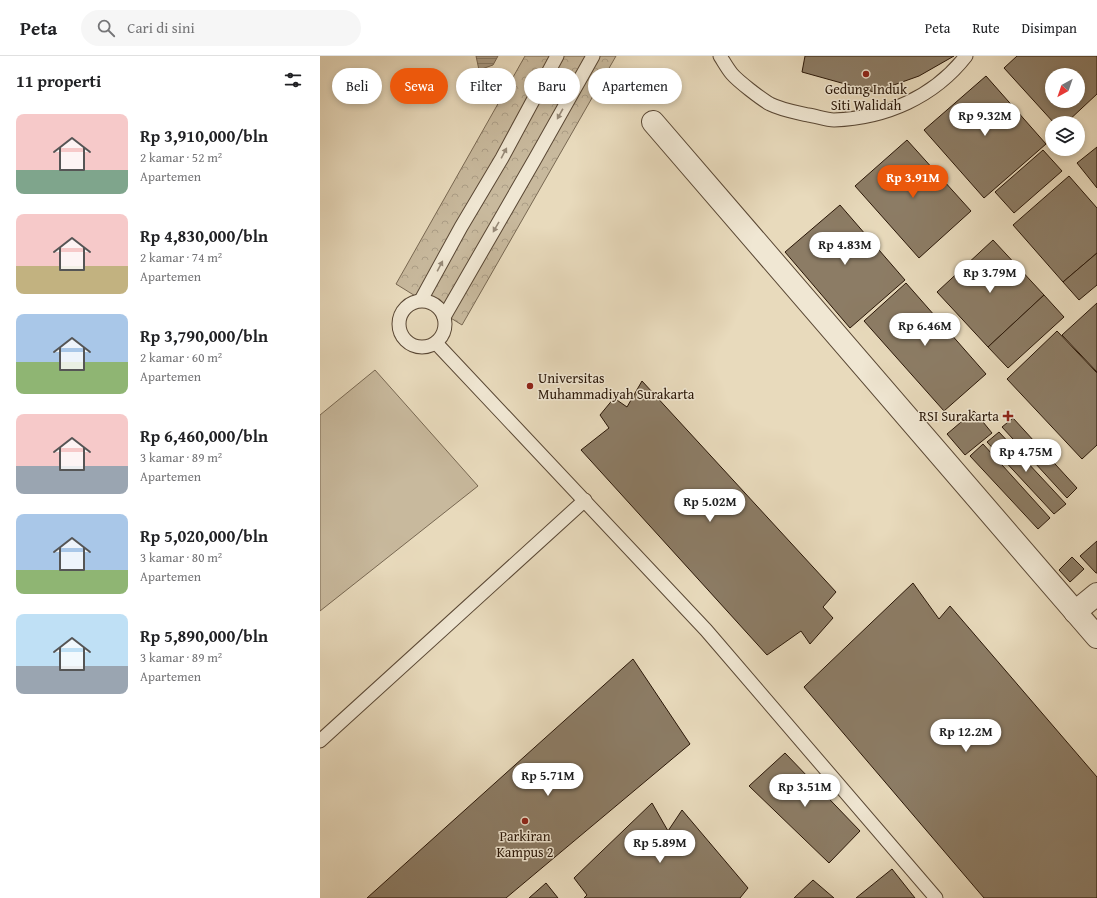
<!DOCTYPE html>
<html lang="id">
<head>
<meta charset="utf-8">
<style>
	body { margin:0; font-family:"Gentium Book Plus",serif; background:#f6f6f6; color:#202124; height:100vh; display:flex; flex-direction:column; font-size:15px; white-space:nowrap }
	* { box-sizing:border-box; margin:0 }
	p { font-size:13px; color:#757577 }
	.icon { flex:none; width:22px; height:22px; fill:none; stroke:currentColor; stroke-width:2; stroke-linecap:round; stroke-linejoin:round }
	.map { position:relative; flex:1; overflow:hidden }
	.details { display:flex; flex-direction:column; background:#fff; width:320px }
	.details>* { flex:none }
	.top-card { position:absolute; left:12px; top:12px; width:380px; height:36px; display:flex; gap:8px }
	.needle { width:26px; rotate:220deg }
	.buttons { position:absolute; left:725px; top:12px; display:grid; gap:8px }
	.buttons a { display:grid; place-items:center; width:40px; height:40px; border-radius:50%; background:#fff; box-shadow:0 2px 6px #0003; font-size:20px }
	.price { position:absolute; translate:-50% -34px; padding:0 9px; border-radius:14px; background:#fff; color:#222; font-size:13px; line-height:26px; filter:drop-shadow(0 1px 2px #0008) }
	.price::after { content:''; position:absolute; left:50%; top:24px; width:12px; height:9px; margin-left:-6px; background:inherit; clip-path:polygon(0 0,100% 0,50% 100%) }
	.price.selected { background:#ea580c; color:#fff }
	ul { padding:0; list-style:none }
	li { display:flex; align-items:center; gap:12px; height:100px; padding:0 16px }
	li span { display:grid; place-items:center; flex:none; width:112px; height:80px; border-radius:8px; color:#555 }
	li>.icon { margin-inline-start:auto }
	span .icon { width:48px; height:48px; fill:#fffc; stroke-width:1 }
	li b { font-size:17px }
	h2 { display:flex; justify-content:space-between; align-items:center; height:48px; padding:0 16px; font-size:17px }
	.pill { padding:0 14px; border-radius:18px; background:#fff; box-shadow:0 2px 6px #0003; font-size:14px; line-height:36px }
	.pill.selected { background:#ea580c; color:#fff }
	header { display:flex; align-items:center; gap:24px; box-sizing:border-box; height:56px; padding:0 20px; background:#fff; border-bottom:1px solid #e0e0e0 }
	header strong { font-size:19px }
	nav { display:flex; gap:22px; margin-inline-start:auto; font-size:14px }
	.search { width:280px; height:36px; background:#f6f6f6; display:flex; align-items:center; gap:10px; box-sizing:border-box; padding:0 14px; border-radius:22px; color:#757577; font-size:15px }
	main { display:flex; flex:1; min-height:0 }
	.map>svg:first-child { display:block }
	.grass { fill:#c8b99d; stroke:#786852 }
	.forest { fill:url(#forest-crowns); stroke:#786852 }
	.water { fill:url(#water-rules); stroke:#75634e }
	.building { fill:#8c7c65; stroke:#291607; fill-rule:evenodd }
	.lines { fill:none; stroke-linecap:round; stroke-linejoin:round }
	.service-casing { stroke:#594734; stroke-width:15 }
	.minor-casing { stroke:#594734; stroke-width:24 }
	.service { stroke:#f0e7d3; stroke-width:13 }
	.minor { stroke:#f0e7d3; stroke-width:22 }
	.oneway { fill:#968977 }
	.poi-dot { fill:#8f2418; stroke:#f0e7d3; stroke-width:1.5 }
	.labels { text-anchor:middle; stroke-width:3; stroke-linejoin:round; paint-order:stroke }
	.poi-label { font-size:14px; fill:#291607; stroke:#f0e7d3 }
</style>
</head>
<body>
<header>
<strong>Peta</strong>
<div class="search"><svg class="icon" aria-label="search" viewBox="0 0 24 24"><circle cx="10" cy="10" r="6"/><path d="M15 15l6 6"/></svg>Cari di sini</div>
<nav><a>Peta</a><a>Rute</a><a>Disimpan</a></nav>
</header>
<main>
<section class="details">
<h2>11 properti<svg class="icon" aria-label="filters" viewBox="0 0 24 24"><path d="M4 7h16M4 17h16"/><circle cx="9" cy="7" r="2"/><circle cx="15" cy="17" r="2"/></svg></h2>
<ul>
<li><span style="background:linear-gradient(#f6c9c9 70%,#7fa58c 0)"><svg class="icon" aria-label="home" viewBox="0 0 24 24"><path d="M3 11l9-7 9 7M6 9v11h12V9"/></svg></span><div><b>Rp 3,910,000/bln</b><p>2 kamar · 52 m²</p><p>Apartemen</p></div></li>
<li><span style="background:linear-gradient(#f6c9c9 65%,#c2b280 0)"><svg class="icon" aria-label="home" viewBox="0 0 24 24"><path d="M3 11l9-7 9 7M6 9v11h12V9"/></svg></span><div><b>Rp 4,830,000/bln</b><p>2 kamar · 74 m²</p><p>Apartemen</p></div></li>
<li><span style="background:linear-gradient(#a9c7e8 60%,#8fb573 0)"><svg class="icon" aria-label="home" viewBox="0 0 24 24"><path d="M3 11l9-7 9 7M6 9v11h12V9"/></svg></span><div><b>Rp 3,790,000/bln</b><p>2 kamar · 60 m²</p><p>Apartemen</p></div></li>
<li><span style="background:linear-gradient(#f6c9c9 65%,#9aa5b1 0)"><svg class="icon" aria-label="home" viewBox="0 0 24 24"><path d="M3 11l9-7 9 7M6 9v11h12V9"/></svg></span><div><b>Rp 6,460,000/bln</b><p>3 kamar · 89 m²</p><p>Apartemen</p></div></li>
<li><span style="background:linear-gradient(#a9c7e8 70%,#8fb573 0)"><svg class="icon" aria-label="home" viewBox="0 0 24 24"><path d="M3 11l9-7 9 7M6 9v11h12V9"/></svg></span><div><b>Rp 5,020,000/bln</b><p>3 kamar · 80 m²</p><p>Apartemen</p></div></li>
<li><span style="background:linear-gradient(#bfe0f5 65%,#9aa5b1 0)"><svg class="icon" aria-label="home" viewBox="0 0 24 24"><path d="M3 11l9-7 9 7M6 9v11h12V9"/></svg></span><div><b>Rp 5,890,000/bln</b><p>3 kamar · 89 m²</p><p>Apartemen</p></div></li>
</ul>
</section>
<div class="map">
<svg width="777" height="842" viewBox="0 0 777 842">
	<defs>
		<pattern id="forest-crowns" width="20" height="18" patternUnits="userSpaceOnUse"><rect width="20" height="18" fill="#c8b99d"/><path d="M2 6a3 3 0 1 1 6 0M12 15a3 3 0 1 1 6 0" fill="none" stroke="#ac9e86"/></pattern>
		<pattern id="water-rules" width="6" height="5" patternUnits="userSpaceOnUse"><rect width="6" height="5" fill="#a7977e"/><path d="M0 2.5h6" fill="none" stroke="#887a65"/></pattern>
	</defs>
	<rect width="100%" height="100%" fill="#e8dabc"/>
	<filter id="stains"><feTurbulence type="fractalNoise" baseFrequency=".005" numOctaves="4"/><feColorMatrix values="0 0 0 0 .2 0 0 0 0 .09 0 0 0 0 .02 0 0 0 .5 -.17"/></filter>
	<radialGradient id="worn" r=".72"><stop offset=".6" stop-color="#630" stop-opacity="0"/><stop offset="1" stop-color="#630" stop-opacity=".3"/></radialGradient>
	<!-- grass -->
	<polygon class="grass" points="55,314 158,430 0,555 0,359"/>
	<!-- forest -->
	<polygon class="forest" points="205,0 296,0 142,269 76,228"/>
	<!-- water -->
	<polygon class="water" points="156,0 178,0 173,9 159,14"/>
	<!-- building -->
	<g class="building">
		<polygon points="485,0 634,0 599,20 554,36 482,16"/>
		<path d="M 697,0 L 777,0 L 777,38 L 746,67 L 734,67 L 684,12 ZM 732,19 L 758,19 L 758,45 L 732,45 Z"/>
		<polygon points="666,20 726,88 664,142 604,74"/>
		<polygon points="587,84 651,155 599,202 535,130"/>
		<polygon points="777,91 777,132 757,107"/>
		<polygon points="723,94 742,115 694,157 675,136"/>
		<polygon points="749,120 777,152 777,197 743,226 693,169"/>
		<polygon points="520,149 585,224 530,272 465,196"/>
		<polygon points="673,184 724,239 668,291 617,236"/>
		<polygon points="777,197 777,229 759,244 743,226"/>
		<polygon points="586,227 666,318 624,355 544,265"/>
		<polygon points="724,239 744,261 688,312 668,291"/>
		<polygon points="777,247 777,316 742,279"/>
		<polygon points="737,275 777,317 777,389 762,403 687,323"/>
		<polygon points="322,325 516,536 503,551 513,562 490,588 481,575 447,599 261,394 289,372 280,359 294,342 307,351"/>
		<polygon points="654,355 672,377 645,399 627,378"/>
		<polygon points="693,362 757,432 747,442 682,371"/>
		<polygon points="679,376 746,448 734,458 667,386"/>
		<polygon points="663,388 730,462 718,473 650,400"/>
		<polygon points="777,485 777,517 776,517 760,500"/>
		<polygon points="752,501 764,513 750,526 739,514"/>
		<polygon points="593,527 619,563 630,550 777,721 777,842 664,842 484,631"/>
		<polygon points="313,603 370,688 186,842 47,842"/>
		<polygon points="465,697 540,775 509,807 429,730"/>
		<polygon points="332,747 348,775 362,754 428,832 420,842 264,842 267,839 254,822"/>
		<polygon points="572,813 595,842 536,842"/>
		<polygon points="493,824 514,842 474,842"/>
		<polygon points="226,827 238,842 209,842"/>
	</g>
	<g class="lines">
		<defs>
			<g id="service">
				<path d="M 400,0 C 404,6 407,12 412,18 C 418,25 441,43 450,48 C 462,54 475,56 488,59 C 496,60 506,64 514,64 C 566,62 614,41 646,0"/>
				<polyline points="101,244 141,171 182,102 237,0"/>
				<circle cx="102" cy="268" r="23"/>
				<polyline points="124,261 215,103 273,0"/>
				<polyline points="116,287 386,574 616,842"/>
				<polyline points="0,685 265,444"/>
			</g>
			<g id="minor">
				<polyline points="333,66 777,581"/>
				<polyline points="755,556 777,538"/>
			</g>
		</defs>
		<!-- service casing -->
		<use href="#service" class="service-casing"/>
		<!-- minor casing -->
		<use href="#minor" class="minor-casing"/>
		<!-- service -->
		<use href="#service" class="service"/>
		<!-- minor -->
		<use href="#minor" class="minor"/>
	</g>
	<!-- one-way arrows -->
	<defs><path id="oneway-solid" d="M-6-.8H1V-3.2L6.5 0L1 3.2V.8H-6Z"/></defs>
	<g class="oneway">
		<use href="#oneway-solid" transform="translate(240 58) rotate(119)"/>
		<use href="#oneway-solid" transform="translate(184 97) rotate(-62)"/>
		<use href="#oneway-solid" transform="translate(176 171) rotate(120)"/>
		<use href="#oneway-solid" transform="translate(120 210) rotate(-62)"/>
	</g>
	<!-- markers -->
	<g class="poi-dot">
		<circle cx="546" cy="18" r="4"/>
		<circle cx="210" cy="330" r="4"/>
		<path d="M686 354h4v4h4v4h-4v4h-4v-4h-4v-4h4z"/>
		<circle cx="205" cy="765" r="4"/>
	</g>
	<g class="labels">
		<!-- poi labels -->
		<g class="poi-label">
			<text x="546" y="38">Gedung Induk<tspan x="546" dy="16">Siti Walidah</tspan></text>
			<text x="218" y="327" text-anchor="start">Universitas<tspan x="218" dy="16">Muhammadiyah Surakarta</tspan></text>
			<text x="679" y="365" text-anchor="end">RSI Surakarta</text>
			<text x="205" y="785">Parkiran<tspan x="205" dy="16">Kampus 2</tspan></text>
		</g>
	</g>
	<rect width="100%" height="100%" filter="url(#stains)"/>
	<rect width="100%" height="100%" fill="url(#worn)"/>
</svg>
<div class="buttons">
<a><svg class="needle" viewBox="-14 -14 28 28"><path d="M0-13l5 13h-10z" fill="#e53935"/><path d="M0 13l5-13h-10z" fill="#757577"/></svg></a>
<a><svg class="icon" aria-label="layers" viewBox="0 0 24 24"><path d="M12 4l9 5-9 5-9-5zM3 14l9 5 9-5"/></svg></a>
</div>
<b class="price" style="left:665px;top:81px">Rp 9.32M</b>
<b class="price selected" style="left:593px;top:143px">Rp 3.91M</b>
<b class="price" style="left:525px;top:210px">Rp 4.83M</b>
<b class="price" style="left:670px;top:238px">Rp 3.79M</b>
<b class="price" style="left:605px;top:291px">Rp 6.46M</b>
<b class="price" style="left:706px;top:417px">Rp 4.75M</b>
<b class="price" style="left:390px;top:467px">Rp 5.02M</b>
<b class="price" style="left:646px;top:697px">Rp 12.2M</b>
<b class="price" style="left:228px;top:741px">Rp 5.71M</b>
<b class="price" style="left:485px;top:752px">Rp 3.51M</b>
<b class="price" style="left:340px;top:808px">Rp 5.89M</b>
<div class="top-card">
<a class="pill">Beli</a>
<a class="pill selected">Sewa</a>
<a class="pill">Filter</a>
<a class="pill">Baru</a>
<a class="pill">Apartemen</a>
</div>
</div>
</main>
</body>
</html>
